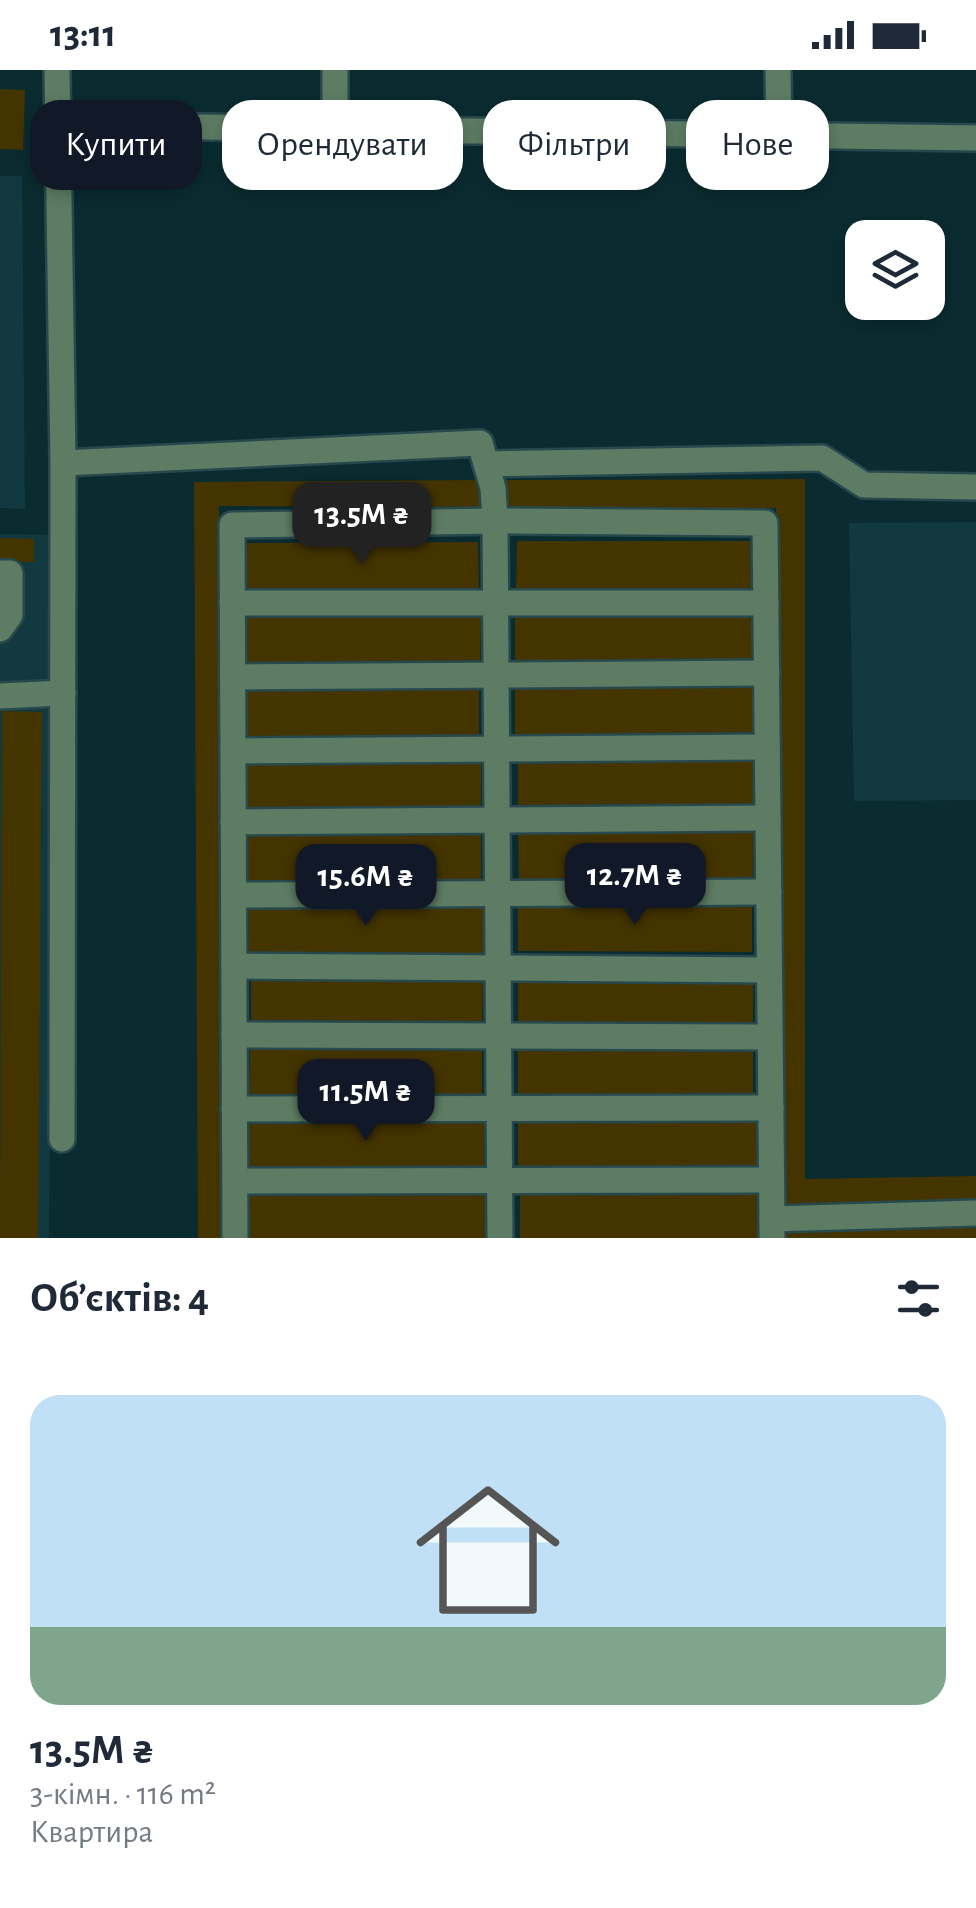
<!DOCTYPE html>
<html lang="uk">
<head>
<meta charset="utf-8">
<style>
	body { margin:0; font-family:"Alegreya Sans",sans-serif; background:#f2f2f3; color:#1f2937; height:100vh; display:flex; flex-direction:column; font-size:38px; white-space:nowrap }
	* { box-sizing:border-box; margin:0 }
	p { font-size:32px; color:#747a83 }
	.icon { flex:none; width:55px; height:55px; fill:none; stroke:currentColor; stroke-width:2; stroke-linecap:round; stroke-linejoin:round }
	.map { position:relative; height:1168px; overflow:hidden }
	.panel { display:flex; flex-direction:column; background:#fff; flex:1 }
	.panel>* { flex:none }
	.hud { position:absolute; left:30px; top:30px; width:918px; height:90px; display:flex; gap:20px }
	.buttons { position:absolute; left:845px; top:150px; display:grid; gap:20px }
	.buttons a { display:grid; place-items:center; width:100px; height:100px; border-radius:20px; background:#fff; box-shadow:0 5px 15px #0003; font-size:50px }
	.price { position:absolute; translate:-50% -85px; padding:0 22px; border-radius:20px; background:#111827; color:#fff; font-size:32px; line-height:65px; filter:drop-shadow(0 2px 5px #0008) }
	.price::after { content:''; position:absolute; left:50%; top:60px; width:30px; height:22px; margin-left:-15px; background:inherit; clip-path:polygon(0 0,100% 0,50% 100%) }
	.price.on { background:#222; color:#fff }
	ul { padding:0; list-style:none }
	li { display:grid; align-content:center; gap:20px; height:530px; padding:0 30px }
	li span { display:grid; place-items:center; height:310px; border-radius:30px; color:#555 }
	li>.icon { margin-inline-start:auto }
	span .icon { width:180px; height:180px; fill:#fffc; stroke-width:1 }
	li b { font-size:42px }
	h2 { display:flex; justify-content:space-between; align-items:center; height:120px; padding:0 30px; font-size:42px }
	.tag { padding:0 35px; border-radius:30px; background:#fff; box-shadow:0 5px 15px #0003; font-size:35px; line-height:90px }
	.tag.on { background:#111827; color:#fff }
	.status { display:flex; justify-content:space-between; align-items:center; height:70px; padding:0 50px; background:#fff; direction:ltr }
	.status svg { height:28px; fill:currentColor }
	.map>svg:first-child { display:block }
	.built { fill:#11393f }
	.building { fill:#443400 }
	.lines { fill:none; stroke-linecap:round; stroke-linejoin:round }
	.minor-casing { stroke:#27484d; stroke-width:30 }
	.minor { stroke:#5d7c63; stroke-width:25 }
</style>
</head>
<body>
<div class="status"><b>13:11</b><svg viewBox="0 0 49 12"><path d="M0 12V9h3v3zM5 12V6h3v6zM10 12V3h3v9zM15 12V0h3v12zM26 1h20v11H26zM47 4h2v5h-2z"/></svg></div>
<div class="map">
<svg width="976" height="1168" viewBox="0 0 976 1168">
	<rect width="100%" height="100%" fill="#0a2b30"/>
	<!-- built -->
	<g class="built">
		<polygon points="0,106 22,106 25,439 0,438"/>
		<polygon points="976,452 976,730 854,731 849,453"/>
		<polygon points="0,464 55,465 49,1168 0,1168"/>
	</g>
	<!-- building -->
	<g class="building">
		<polygon points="0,19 25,20 23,80 0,79"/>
		<polygon points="805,409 805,1109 976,1106 976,1138 780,1143 779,569 771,569 778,538 776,438 506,439 506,410"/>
		<polygon points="483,410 483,437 219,436 222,1168 198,1168 194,412"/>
		<polygon points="0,468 34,469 34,492 0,492"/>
		<polygon points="517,471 750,471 751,523 516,523"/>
		<polygon points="478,472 479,521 245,521 245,473"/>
		<polygon points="753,543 754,590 515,592 515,546"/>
		<polygon points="246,545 481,547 480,594 246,592"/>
		<polygon points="754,614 755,665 515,667 515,616"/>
		<polygon points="479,617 479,666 246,667 245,619"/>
		<polygon points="2,641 42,642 38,1168 0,1168"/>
		<polygon points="481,689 481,737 246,738 245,691"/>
		<polygon points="755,689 756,735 518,737 518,691"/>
		<polygon points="753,759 753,808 519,810 518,761"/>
		<rect x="247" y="763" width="234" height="48"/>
		<rect x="249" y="833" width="234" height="52"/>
		<polygon points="518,833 752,834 752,882 518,881"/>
		<polygon points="251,906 483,909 482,955 251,952"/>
		<polygon points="518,908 753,909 753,956 518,955"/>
		<polygon points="250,979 482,981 482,1026 249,1026"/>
		<polygon points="518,979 753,980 753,1025 518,1024"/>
		<polygon points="518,1049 757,1049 757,1097 518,1098"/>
		<rect x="248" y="1052" width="236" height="44"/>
		<polygon points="759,1120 760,1168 520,1168 520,1121"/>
		<polygon points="485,1122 485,1168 248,1168 247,1123"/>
		<polygon points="976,1156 976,1168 781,1168 781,1160"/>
	</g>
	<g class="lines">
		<defs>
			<g id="minor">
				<polyline points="57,0 63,393 62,1069"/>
				<polyline points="335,0 335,59"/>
				<polyline points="778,0 779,65"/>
				<polyline points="56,55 976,68"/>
				<polyline points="63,393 480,373 486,394 822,388 864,415 976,417"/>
				<polyline points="486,394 493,418 495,451 500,1168"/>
				<polyline points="0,503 10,503 10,545 0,559"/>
				<polyline points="232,533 766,533"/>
				<polyline points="233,607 767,603"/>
				<polyline points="0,626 63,623"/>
				<polyline points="233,681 767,677"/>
				<polyline points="233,752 768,748"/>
				<polyline points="234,825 769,822"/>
				<polyline points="234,896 769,900"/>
				<polyline points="234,965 770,967"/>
				<polyline points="234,1039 771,1038"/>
				<polyline points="235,1111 771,1110"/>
				<polyline points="235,1168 232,455 495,451 765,453 772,1149"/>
				<polyline points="772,1168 772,1149 976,1143"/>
			</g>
		</defs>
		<!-- minor casing -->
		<use href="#minor" class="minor-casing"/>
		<!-- minor -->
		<use href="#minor" class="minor"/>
	</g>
</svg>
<div class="buttons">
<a><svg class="icon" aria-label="layers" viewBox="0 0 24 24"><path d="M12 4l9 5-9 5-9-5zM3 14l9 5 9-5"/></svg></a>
</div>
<b class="price on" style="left:362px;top:497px">13.5M ₴</b>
<b class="price" style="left:635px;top:858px">12.7M ₴</b>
<b class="price" style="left:366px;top:859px">15.6M ₴</b>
<b class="price" style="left:366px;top:1074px">11.5M ₴</b>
<div class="hud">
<a class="tag on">Купити</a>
<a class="tag">Орендувати</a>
<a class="tag">Фільтри</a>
<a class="tag">Нове</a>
</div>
</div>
<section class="panel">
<h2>Об’єктів: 4<svg class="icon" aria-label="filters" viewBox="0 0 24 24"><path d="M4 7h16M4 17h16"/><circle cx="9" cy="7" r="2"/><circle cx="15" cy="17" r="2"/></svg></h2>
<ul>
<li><span style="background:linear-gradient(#bfe0f5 75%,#7fa58c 0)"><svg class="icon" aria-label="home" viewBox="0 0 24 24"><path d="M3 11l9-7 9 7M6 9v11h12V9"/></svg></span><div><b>13.5M ₴</b><p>3-кімн. · 116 m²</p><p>Квартира</p></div></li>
</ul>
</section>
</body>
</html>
